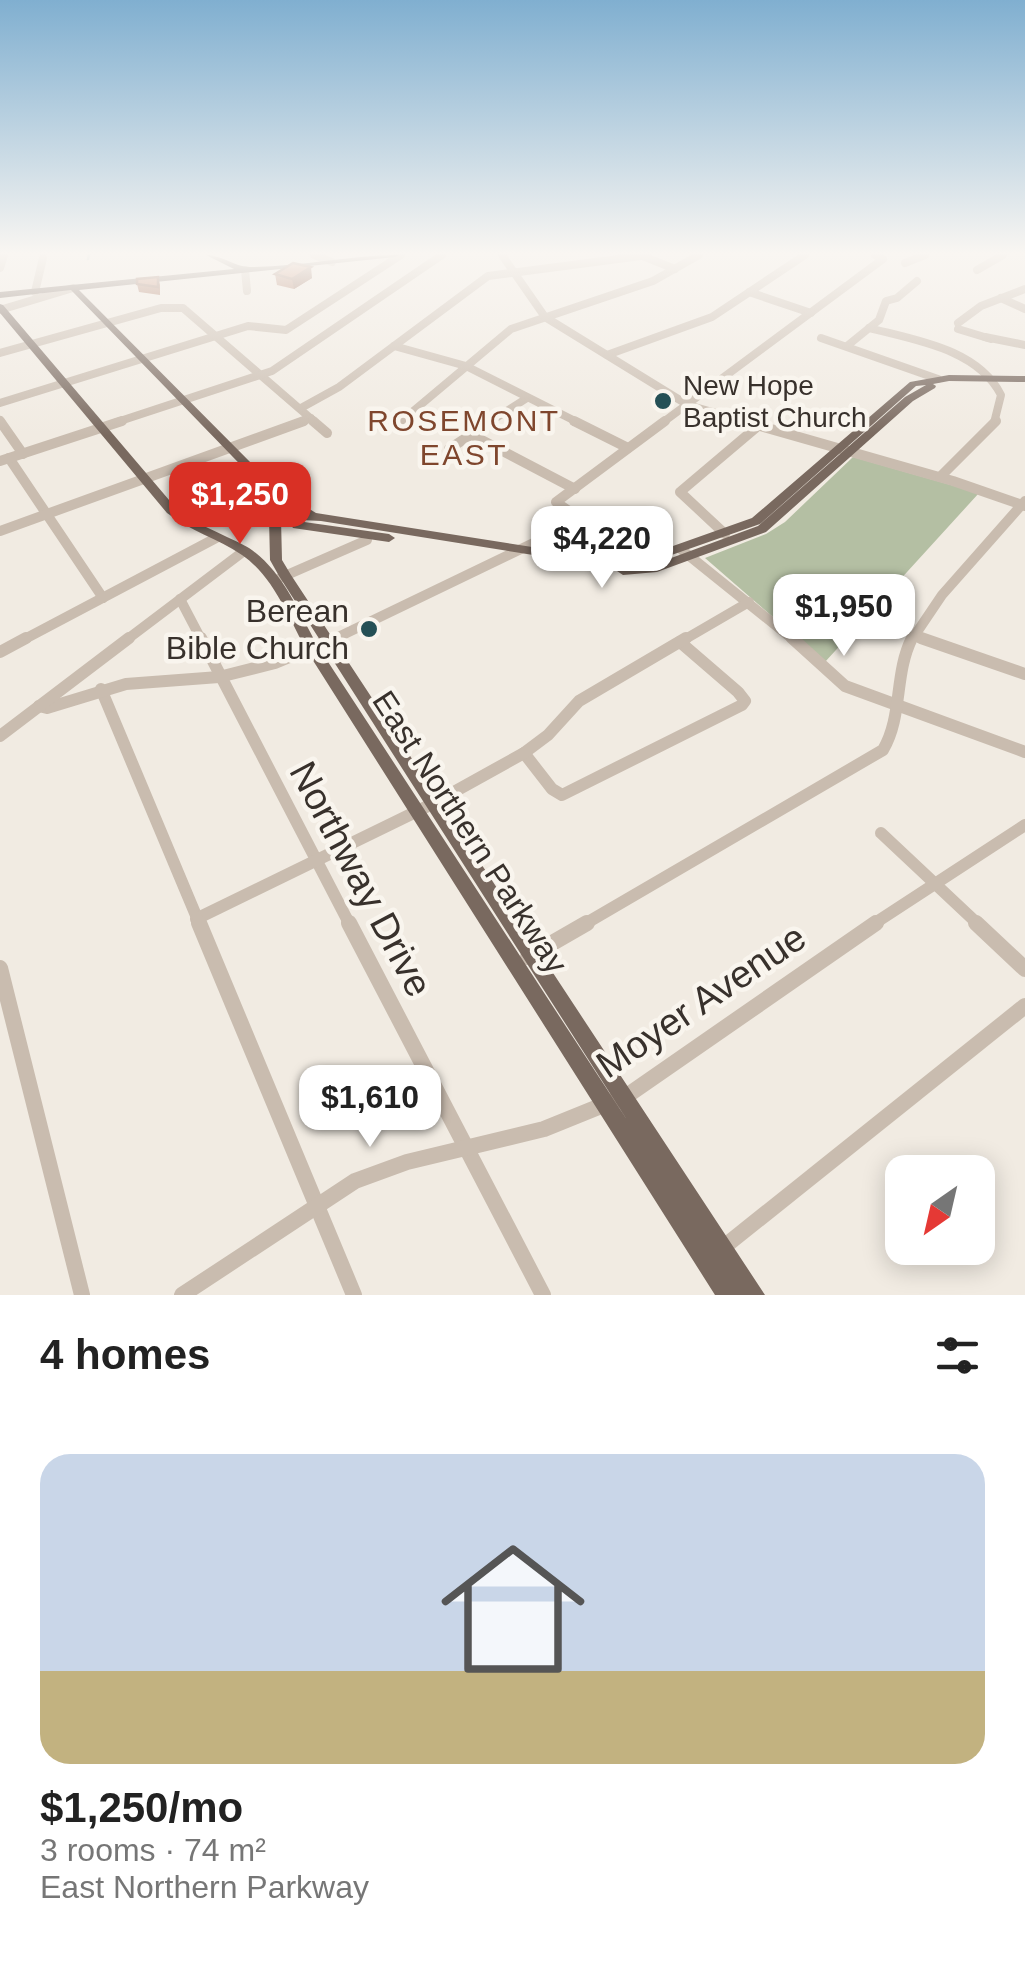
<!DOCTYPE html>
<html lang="en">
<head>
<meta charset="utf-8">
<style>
	body { margin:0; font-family:Arial,sans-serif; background:#f2f2f2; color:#222; height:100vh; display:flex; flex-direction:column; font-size:38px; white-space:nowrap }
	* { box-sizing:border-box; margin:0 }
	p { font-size:32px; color:#767676 }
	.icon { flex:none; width:55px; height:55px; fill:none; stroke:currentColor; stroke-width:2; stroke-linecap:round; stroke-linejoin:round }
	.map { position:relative; height:1295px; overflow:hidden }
	.details { display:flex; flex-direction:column; background:#fff; flex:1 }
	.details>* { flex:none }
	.needle { width:65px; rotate:214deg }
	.fabs { position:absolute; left:885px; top:1155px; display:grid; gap:20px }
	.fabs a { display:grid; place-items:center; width:110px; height:110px; border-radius:20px; background:#fff; box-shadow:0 5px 25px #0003; font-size:50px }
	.price { position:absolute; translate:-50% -85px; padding:0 22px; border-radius:20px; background:#fff; color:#222; font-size:32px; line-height:65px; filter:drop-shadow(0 2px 5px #0008) }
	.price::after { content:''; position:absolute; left:50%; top:60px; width:30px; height:22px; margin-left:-15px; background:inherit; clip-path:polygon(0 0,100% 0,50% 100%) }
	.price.current { background:#d93025; color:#fff }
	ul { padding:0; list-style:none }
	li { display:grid; align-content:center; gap:20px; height:530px; padding:0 40px }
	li+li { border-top:2px solid #e0e0e0 }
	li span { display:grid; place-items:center; height:310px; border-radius:30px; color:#555 }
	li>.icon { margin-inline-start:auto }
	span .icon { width:180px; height:180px; fill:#fffc; stroke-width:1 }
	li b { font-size:42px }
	h2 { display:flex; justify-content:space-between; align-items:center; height:120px; padding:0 40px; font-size:42px }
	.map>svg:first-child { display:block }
	.green { fill:#b4bfa3 }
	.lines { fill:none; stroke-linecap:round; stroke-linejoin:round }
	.stream { stroke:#84a8ac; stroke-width:2.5 }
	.minor-far3 { stroke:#c9bcaf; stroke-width:8 }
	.minor-far2 { stroke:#c9bcaf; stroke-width:10 }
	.minor-far1 { stroke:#c9bcaf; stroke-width:12 }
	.minor { stroke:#c9bcaf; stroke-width:16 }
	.major { fill:#79695f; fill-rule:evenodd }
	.wall { fill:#a0654b }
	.shaded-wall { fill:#82523d }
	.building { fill:#ba7557; stroke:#82523d; stroke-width:2.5 }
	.poi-dot { fill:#255056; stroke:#f9f5ee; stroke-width:4 }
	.labels { text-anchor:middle; stroke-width:9; stroke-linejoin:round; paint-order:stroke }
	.far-poi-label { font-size:28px; fill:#38312c; stroke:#f9f5ee; text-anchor:start }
	.far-neighbourhood-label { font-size:30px; letter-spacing:2.5px; fill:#7f462d; stroke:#f9f5ee }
	.poi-label { font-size:32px; fill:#38312c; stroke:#f9f5ee; text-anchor:end }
	.street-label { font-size:32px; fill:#38312c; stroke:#f9f5ee }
	.near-street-label { font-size:38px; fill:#38312c; stroke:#f9f5ee }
</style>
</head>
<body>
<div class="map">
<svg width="1025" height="1295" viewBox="0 0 1025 1295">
	<rect width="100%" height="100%" fill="#f1ebe2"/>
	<!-- green -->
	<polygon class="green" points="853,457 979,493 825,662 705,558 766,534 785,522"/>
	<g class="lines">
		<!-- stream -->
		<polyline class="stream" points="88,259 89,255"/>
		<!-- minor-far3 -->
		<g class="minor-far3">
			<polyline points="314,255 332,262"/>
			<polyline points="502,255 545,317 688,405 751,423"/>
			<polyline points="640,255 675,269"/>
			<polyline points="905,263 925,255"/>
			<polyline points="0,268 4,255"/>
			<polyline points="245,270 247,291"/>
			<polyline points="977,270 1003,255"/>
			<polyline points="35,292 43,258"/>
			<polyline points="749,292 811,313"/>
			<polyline points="1001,298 1025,309"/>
			<polyline points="0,310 73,288"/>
			<polyline points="958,323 981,306 1025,289"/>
			<path d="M 869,328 C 915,340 978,349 1001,395 L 994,423"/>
			<polyline points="958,329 991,339"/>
			<polyline points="985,337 1025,345"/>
			<polyline points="821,338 938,379"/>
			<polyline points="394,346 466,366 579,423"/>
			<polyline points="847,346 879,320 886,301 897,298 917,281"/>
			<polyline points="0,353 161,308 183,308 316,423"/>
			<polyline points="607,355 712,317 805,255"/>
			<polyline points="0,403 248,326 286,330 401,255"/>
			<polyline points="301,408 339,387 488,276 641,256"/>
			<polyline points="0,420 2,423"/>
			<polyline points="114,423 272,371 442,255"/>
			<polyline points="297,423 311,418"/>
			<polyline points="399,423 511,329 653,281 699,255"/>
			<polyline points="488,423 527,398"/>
			<polyline points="662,423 883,259 875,255"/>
		</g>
		<!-- minor-far2 -->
		<g class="minor-far2">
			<polyline points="0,421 23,454"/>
			<polyline points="313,421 327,433"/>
			<polyline points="574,421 628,448"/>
			<polyline points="743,421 953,481 1025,506"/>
			<polyline points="472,435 575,489"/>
			<polyline points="449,449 492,421"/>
			<polyline points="9,458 103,598"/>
			<polyline points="0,461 122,421"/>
			<polyline points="940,477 996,421"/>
			<polyline points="0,531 304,421"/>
			<polyline points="725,534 680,492 758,426"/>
			<polyline points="682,550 795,641"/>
			<polyline points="280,578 367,540"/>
			<polyline points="180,599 202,641"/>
			<polyline points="914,636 929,641"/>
			<polyline points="21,641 216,538"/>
			<polyline points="125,641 244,551"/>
			<polyline points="330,641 575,523 579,518 556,502 665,421"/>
			<polyline points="682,641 749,602"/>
			<polyline points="911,641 942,595 1025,501"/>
		</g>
		<!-- minor-far1 -->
		<g class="minor-far1">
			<polyline points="201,638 350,925"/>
			<polyline points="792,638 845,686 1025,752"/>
			<polyline points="921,638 1025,674"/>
			<polyline points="0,652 26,638"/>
			<polyline points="101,689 200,925"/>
			<polyline points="39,706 47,708 126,684 219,677 275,663 335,638"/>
			<polyline points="0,736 129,638"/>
			<polyline points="524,753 552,789 562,795 742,705 745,701 738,692 680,642"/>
			<polyline points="881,833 979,925"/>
			<polyline points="196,919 434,803 524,753 548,735 579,701 686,638"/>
			<path d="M 583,925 L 883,750 C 903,716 894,674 912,638"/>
			<polyline points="872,925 1025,825"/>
		</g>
		<!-- minor -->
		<g class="minor">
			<polyline points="199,923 354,1295"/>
			<polyline points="349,923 543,1295"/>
			<polyline points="976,923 1025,969"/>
			<polyline points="528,957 587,923"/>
			<polyline points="0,968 82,1295"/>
			<polyline points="720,1250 1025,1006"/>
			<polyline points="182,1295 355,1181 407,1162 544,1129 628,1095 876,923"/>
		</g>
		<!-- major -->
		<g class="major">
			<path d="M 206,255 C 222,255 235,267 250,267 C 300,267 349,255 399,255 L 395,257 L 79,290 L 278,490 L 316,513 L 590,556 L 642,557 L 752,518 L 910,382 L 949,375 L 1025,376 L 1025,382 L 949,381 L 933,384 L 936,386 L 935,388 L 913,401 L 766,532 L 657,572 L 623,575 L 617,571 L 623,567 L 655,564 L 758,526 L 905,397 L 926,385 L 916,386 L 760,524 L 643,565 L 590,564 L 321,521 L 281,519 L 282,560 L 291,575 L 765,1295 L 715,1295 L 307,651 C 289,619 274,577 242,555 C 217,538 190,531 167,513 L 0,313 L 0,304 L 3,305 L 175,507 L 195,521 L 269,512 L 268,493 L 71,290 L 0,298 L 0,292 L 234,269 ZM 280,501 L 299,512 L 280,512 ZM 269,519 L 270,560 L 279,576 L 629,1123 L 317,645 C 299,612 282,570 249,548 C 235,540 220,534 206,527 Z"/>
			<polygon points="297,521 389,534 395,538 389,542 293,528 291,525 293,522"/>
		</g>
	</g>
	<!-- wall -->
	<g class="wall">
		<polygon points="275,274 312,278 294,289 277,285"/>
		<polygon points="158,277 160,285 160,295 139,292 137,284"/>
	</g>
	<!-- shaded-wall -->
	<polygon class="shaded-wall" points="311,267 312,278 294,289 292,279"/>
	<!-- building -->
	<g class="building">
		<polygon points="293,263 311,267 292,279 275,274"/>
		<polygon points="158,277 158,287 137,284 137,279"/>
	</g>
	<!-- sky -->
	<linearGradient id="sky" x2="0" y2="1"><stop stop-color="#80afd0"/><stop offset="0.58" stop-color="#f9f6f2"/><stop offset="1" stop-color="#f9f6f2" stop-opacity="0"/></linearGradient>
	<rect width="1025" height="436" fill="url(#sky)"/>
	<!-- markers -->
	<g class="poi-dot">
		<circle cx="663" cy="401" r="10"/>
		<circle cx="369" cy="629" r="10"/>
	</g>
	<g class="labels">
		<!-- far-poi labels -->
		<g class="far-poi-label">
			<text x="683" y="395">New Hope<tspan x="683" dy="32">Baptist Church</tspan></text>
		</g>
		<!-- far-neighbourhood labels -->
		<g class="far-neighbourhood-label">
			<text x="464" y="431">ROSEMONT<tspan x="464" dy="34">EAST</tspan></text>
		</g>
		<!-- poi labels -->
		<g class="poi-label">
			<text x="349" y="622">Berean<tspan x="349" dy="37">Bible Church</tspan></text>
		</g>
		<!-- street labels -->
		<g class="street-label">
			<text transform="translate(470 832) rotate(57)" y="11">East Northern Parkway</text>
		</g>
		<!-- near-street labels -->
		<g class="near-street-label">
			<text transform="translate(361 879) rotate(62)" y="13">Northway Drive</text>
			<text transform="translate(701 1001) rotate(-34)" y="13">Moyer Avenue</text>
		</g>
	</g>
</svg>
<div class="fabs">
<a><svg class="needle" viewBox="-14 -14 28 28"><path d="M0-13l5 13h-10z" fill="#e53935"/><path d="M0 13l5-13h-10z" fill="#767676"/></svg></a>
</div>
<b class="price current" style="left:240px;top:547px">$1,250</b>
<b class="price" style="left:602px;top:591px">$4,220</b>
<b class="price" style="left:844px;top:659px">$1,950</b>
<b class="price" style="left:370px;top:1150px">$1,610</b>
</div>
<section class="details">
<h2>4 homes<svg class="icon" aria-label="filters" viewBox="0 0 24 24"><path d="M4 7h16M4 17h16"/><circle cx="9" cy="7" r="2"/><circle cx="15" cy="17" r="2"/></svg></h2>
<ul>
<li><span style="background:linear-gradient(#c9d6e8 70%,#c2b280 0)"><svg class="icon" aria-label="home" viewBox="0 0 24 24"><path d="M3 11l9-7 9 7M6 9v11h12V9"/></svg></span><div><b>$1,250/mo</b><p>3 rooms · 74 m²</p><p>East Northern Parkway</p></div></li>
</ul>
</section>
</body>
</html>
